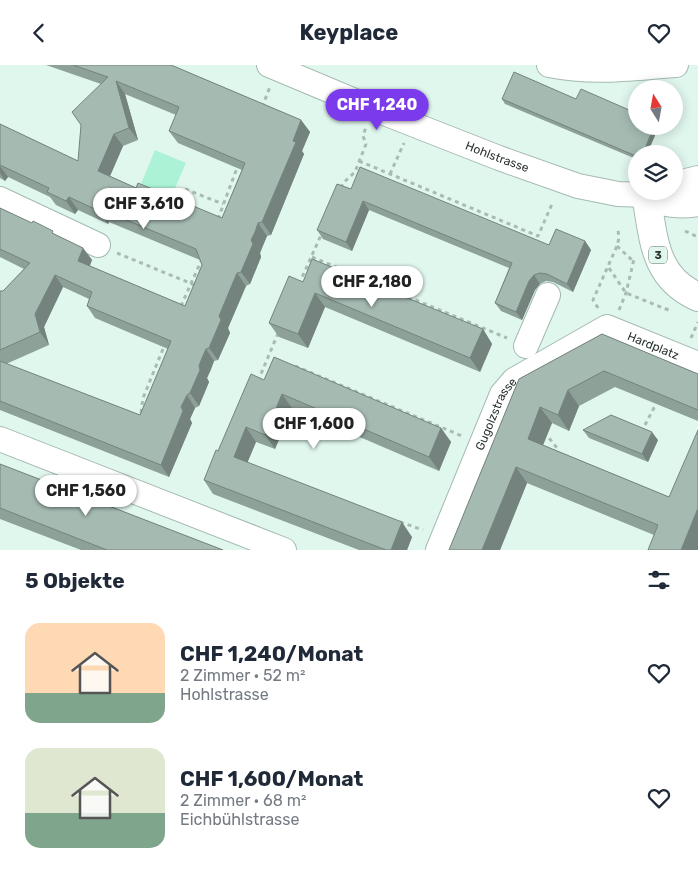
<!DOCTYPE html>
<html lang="de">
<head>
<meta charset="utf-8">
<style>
	body { margin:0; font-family:Rubik,sans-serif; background:#f2f2f3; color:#1f2937; height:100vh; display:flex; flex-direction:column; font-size:19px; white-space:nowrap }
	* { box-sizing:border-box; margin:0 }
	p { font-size:16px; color:#747a83 }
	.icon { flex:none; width:28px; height:28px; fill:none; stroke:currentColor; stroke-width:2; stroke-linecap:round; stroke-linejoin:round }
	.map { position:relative; height:485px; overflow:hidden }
	.side { display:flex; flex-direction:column; background:#fff; flex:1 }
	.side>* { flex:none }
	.needle { width:32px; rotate:349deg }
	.controls { position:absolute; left:628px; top:15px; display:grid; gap:10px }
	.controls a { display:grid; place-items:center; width:55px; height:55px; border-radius:50%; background:#fff; box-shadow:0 2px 12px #0003; font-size:25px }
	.price { position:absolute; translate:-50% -42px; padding:0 11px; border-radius:18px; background:#fff; color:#222; font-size:16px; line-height:32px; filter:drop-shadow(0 1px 2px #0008) }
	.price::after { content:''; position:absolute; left:50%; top:30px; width:15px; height:11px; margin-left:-8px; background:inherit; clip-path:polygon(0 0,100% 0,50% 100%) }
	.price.selected { background:#7c3aed; color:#fff }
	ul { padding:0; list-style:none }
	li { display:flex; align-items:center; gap:15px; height:125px; padding:0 25px }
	li span { display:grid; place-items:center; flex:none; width:140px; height:100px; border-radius:15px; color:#555 }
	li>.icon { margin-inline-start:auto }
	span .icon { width:60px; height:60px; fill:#fffc; stroke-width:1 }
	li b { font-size:21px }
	h2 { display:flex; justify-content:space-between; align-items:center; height:60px; padding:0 25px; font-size:21px }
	header { display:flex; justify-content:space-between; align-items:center; height:65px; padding:0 25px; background:#fff; font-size:22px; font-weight:700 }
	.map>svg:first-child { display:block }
	.green { fill:#acf2d7 }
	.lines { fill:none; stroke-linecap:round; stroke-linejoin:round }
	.minor-casing { stroke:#a4bab1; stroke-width:26 }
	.major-casing { stroke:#a4bab1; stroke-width:30 }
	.path { stroke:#a9bcb4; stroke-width:3; stroke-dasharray:4 4; stroke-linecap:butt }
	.minor { stroke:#fff; stroke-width:24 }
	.major { stroke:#fff; stroke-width:28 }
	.wall { fill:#8ea199; fill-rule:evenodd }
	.shaded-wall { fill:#74837d }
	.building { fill:#a5bbb2; stroke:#74837d; fill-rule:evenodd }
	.labels { text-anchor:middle; stroke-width:4.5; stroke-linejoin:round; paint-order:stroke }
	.shield { fill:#e0f7ee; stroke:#616e69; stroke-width:1 }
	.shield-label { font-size:11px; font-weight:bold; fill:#2b3430 }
	.street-label { font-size:12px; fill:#2b3430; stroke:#e0f7ee }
</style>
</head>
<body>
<header><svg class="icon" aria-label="back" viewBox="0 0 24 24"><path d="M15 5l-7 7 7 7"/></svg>Keyplace<svg class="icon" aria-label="heart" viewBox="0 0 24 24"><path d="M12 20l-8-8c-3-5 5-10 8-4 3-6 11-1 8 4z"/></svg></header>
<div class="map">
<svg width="698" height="485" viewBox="0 0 698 485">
	<rect width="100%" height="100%" fill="#e0f7ee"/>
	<!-- green -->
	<polygon class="green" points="155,85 186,98 171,132 141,119"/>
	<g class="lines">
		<defs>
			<g id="minor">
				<path id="s1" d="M 269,0 L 374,44 L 499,93 L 578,121 L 618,129 L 646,130 L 653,126"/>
				<path d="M 549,0 C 595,9 631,3 676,0"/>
				<polyline points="674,119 698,113"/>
				<polyline points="0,134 98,180"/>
				<polyline points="526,281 548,230"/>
				<polyline points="0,374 284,485"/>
				<path id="s2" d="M 438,485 L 502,329 L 514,315 L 607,262 L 698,299"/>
			</g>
			<g id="major">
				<path d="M 646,130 C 654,173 653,212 698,232"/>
				<path d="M 646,130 C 663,139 680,140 698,137"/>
			</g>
		</defs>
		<!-- minor casing -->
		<use href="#minor" class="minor-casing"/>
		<!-- major casing -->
		<use href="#major" class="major-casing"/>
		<!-- path -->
		<g class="path">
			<polyline points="262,42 270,22"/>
			<polyline points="359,96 538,171 552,139"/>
			<polyline points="390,109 404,78"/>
			<polyline points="341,123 343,118 355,107 366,79 363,71 366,62"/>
			<polyline points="185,124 223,139"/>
			<polyline points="218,154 237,103"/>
			<polyline points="685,166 698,172"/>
			<polyline points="617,181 634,197"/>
			<polyline points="117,188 197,221"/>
			<polyline points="312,192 507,273"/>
			<polyline points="609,203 626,228 671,246"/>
			<polyline points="299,219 322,168"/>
			<polyline points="181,241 202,194"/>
			<polyline points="598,243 593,235 617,181 619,173 618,165"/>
			<polyline points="619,245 626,228 634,194"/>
			<polyline points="691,273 698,257"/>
			<polyline points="295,301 462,371"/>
			<polyline points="258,316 279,266"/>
			<polyline points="141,348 143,333 165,279"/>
			<polyline points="645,360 656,339"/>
			<polyline points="542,370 549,373 557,383 554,389"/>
			<polyline points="400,457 423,465"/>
		</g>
		<!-- minor -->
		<use href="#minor" class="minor"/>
		<!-- major -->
		<use href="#major" class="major"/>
	</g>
	<!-- wall -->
	<g class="wall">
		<path d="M 46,0 L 171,0 L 301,55 L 310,67 L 302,86 L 304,89 L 271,170 L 267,171 L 263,180 L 260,188 L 261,192 L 250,219 L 246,221 L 228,263 L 230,268 L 218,295 L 214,296 L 211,305 L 207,313 L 209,317 L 199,341 L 195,343 L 190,354 L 192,358 L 169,412 L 0,345 L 0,226 L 3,226 L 24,204 L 0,192 L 0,143 L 83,183 L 92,195 L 90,201 L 185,241 L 202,200 L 200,195 L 109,157 L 108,159 L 78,145 L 75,149 L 56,140 L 50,132 L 8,112 L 5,116 L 0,113 L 0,59 L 78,96 L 101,19 ZM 125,29 L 176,50 L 169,66 L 178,78 L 242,105 L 222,153 L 136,123 L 110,111 L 123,81 L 138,75 ZM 63,222 L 89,234 L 87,241 L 95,253 L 168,284 L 140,350 L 6,299 L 49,280 L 44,262 Z"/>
		<polygon points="502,34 576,34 659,61 647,89 636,89 636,94 505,39"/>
		<polygon points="351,124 549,180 585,176 591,185 573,227 553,217 546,216 540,219 535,225 522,255 501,246 495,238 509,203 369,145 352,186 323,174 317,165"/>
		<polygon points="303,217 483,264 492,279 480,307 325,242 308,283 279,272 269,258"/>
		<polygon points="602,269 698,309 698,356 615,322 579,341 569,366 552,358 543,380 669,432 654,470 527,418 500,485 449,485 519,314"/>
		<polygon points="264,315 441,363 451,377 439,406 292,343 275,384 256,377 247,397 412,472 407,485 359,485 213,429 204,415 218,386"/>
		<polygon points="583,365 658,375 648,397 589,373"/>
		<polygon points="0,399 223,485 81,485 0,454"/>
	</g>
	<!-- shaded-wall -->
	<g class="shaded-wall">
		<polygon points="116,16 125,29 138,75 129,63"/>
		<polygon points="301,55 310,67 302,86 304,89 271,170 262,157 293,76"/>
		<polygon points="654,61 659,61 647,89 643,89"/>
		<polygon points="114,69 123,81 107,118 98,106"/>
		<polygon points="0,101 8,112 5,116 0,108"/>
		<polygon points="69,132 78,145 75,149 66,136"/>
		<polygon points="363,136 369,145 352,186 346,177"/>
		<polygon points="100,144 109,157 108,159 99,146"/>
		<polygon points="258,158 267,171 260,188 261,192 250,219 241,207 251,175"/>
		<polygon points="585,176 591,185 573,227 567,219"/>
		<polygon points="83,183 92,195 86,208 78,196"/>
		<polygon points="237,208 246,221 228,263 230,268 218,295 209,283 219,251"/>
		<polygon points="55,210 63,222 44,262 49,280 40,267 35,249"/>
		<polygon points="534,210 540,219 535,225 522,255 516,247 529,216"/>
		<polygon points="315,228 325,242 308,283 298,269"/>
		<polygon points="483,264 492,279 480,307 470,293"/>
		<polygon points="206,284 214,296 207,313 209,317 199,341 190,328 199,301"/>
		<polygon points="568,325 579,341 569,366 558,350"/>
		<polygon points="282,329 292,343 275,384 265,370"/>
		<polygon points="187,330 195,343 190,354 192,358 169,412 161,400 181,342"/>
		<polygon points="540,342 552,358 539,390 528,374"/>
		<polygon points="246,362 256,377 244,406 234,392"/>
		<polygon points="441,363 451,377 439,406 429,392"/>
		<polygon points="652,367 658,375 648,397 642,389"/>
		<polygon points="516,402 527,418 500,485 482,485"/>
		<polygon points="698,443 698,485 681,485"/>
		<polygon points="402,457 412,472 407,485 391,485"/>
	</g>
	<!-- building -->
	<g class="building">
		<path d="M 73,0 L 171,0 L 301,55 L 293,76 L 296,77 L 262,157 L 258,158 L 255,167 L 251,175 L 253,179 L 241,207 L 237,208 L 219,251 L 221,255 L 209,283 L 206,284 L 202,293 L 199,301 L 200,305 L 190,328 L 187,330 L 181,342 L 183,346 L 161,400 L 0,336 L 0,296 L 140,350 L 171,276 L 87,241 L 92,227 L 55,210 L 35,249 L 40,267 L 0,285 L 0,226 L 3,226 L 30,198 L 0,184 L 0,143 L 32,158 L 33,156 L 53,166 L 52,168 L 83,183 L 78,196 L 185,241 L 202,200 L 196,184 L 100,144 L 99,146 L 69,132 L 66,136 L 47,127 L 49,123 L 0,100 L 0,59 L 78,96 L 81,60 L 72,47 L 108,12 ZM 116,16 L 179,42 L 169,66 L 245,98 L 222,153 L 138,118 L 136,123 L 98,106 L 114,69 L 129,63 Z"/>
		<polygon points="514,7 576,34 581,24 636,48 636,61 654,61 643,89 636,89 636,91 502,34"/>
		<polygon points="360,102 549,180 556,164 585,176 567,219 547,209 540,208 534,210 529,216 516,247 495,238 512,198 363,136 346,177 317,165 337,119 351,124"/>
		<polygon points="312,194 483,264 470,293 315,228 298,269 269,258 289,211 303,217"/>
		<polygon points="602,269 698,309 698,345 604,306 568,325 558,350 540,342 528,374 669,432 698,365 698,443 681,485 648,485 658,460 516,402 482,485 449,485 519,314"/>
		<polygon points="274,292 441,363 429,392 282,329 265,370 246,362 234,392 402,457 391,485 386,485 204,415 216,385 218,386 251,309 264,315"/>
		<polygon points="611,350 652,367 642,389 583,365"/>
		<polygon points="0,399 223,485 107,485 0,443"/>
	</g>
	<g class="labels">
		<!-- shield labels -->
		<rect class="shield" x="649" y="181.5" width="18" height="17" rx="4"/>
		<g class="shield-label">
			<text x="658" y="194">3</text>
		</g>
		<!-- street labels -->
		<g class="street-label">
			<text dy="4" stroke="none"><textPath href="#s1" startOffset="246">Hohlstrasse</textPath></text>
			<text dy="4" stroke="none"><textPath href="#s2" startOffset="344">Hardplatz</textPath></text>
			<text dy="4" stroke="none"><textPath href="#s2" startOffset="148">Gugolzstrasse</textPath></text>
		</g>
	</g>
</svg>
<div class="controls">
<a><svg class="needle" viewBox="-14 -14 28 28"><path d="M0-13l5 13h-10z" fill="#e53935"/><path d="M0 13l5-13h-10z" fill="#747a83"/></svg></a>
<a><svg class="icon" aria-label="layers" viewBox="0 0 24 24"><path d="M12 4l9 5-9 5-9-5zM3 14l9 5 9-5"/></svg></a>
</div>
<b class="price selected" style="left:377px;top:66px">CHF 1,240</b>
<b class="price" style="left:144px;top:165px">CHF 3,610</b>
<b class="price" style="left:372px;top:243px">CHF 2,180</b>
<b class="price" style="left:314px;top:385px">CHF 1,600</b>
<b class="price" style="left:86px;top:452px">CHF 1,560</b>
</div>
<section class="side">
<h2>5 Objekte<svg class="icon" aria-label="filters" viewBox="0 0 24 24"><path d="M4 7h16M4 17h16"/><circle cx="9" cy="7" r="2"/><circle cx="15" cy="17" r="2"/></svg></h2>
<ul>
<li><span style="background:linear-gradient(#ffd9b3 70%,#7fa58c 0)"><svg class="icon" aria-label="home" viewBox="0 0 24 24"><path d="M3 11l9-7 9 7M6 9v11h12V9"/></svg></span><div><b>CHF 1,240/Monat</b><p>2 Zimmer · 52 m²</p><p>Hohlstrasse</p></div><svg class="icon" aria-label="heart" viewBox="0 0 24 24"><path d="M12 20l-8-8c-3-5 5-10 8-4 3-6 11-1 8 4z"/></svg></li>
<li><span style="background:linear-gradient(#dfe7d0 65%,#7fa58c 0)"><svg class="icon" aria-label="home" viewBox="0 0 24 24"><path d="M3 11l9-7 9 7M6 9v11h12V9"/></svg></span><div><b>CHF 1,600/Monat</b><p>2 Zimmer · 68 m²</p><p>Eichbühlstrasse</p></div><svg class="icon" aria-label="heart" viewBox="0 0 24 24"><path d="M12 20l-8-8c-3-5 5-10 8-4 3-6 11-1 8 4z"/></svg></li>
</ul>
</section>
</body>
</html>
